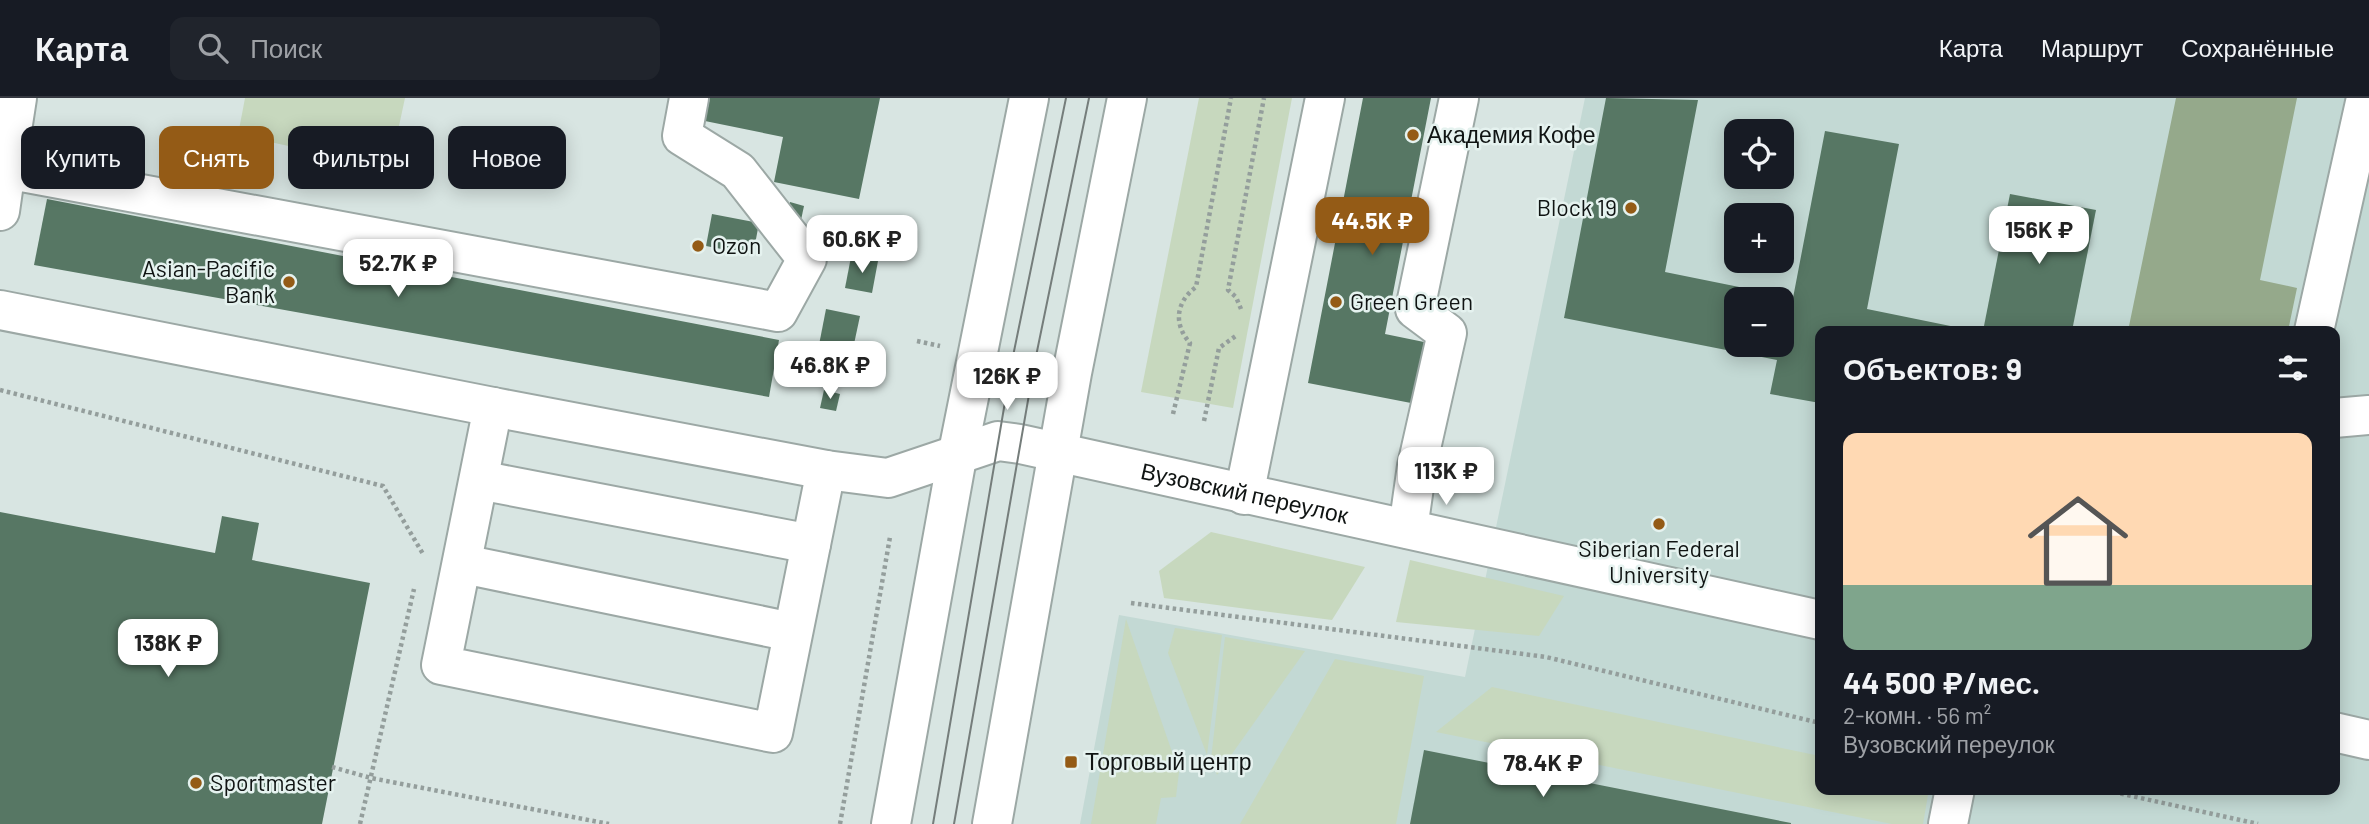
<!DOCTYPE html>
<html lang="ru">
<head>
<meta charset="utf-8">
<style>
	body { margin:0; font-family:Barlow,sans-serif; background:#20242c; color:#f1f3f6; height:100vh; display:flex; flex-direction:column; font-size:26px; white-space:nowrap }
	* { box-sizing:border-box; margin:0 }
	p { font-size:23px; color:#9ea1a6 }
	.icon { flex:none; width:38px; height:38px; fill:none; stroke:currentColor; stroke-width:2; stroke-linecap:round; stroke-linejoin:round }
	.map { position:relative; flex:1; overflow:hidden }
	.side { position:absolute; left:1815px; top:228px; width:525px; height:469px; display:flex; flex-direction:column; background:#171b24; border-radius:14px; box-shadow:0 4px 18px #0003 }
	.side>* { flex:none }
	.banner { position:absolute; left:21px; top:28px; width:665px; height:63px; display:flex; gap:14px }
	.fabs { position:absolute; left:1724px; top:21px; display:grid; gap:14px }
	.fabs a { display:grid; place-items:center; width:70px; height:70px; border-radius:14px; background:#171b24; box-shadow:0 4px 18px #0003; font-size:35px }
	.price { position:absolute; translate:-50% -60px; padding:0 16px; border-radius:14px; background:#fff; color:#222; font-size:23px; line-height:46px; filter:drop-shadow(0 2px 4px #0008) }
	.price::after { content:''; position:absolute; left:50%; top:42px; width:21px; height:16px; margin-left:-10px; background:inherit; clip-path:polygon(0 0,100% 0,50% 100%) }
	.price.active { background:#945b16; color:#fff }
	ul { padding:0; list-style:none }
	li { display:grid; align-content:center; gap:14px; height:371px; padding:0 28px }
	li+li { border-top:2px solid #363941 }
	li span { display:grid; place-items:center; height:217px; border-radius:14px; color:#555 }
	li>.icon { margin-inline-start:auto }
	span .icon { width:126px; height:126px; fill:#fffc; stroke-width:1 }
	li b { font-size:30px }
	h2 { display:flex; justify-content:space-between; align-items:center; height:84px; padding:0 28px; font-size:30px }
	.chip { padding:0 24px; border-radius:14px; background:#171b24; box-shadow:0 4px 18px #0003; font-size:24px; line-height:63px }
	.chip.active { background:#945b16; color:#fff }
	header { display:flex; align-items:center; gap:42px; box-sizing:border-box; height:98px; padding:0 35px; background:#171b24; border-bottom:2px solid #363941 }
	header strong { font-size:33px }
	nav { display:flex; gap:38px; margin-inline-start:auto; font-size:24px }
	.search { width:490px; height:63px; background:#20242c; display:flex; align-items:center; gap:18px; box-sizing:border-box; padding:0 24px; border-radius:14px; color:#9ea1a6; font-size:26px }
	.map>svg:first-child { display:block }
	.built { fill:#c3d9d4; fill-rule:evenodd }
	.green { fill:#c7d8be }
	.forest { fill:#95a98b }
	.building { fill:#577764; fill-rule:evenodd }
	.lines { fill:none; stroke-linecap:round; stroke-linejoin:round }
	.minor-casing { stroke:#9ca8a5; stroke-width:42 }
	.highway-casing { stroke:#9ca8a5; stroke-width:42 }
	.path { stroke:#949e9c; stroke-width:4.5; stroke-dasharray:3.5 3.5; stroke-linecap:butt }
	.minor { stroke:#fff; stroke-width:38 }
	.highway { stroke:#fff; stroke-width:38 }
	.tram { stroke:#757d7b; stroke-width:2 }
	.poi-dot { fill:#945b16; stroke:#e5f2ef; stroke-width:2.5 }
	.labels { text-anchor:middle; stroke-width:5; stroke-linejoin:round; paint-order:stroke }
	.poi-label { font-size:23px; fill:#101413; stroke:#e5f2ef; text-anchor:start }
	.street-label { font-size:23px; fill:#101413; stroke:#e5f2ef }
</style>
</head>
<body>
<header>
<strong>Карта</strong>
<div class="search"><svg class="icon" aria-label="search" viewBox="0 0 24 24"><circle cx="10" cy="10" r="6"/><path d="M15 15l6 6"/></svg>Поиск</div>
<nav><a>Карта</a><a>Маршрут</a><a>Сохранённые</a></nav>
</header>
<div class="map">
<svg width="2369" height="726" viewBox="0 0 2369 726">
	<rect width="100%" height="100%" fill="#d8e5e2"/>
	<!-- built -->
	<path class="built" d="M 1585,0 L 2369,0 L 2369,726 L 1080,726 L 1119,517 L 1465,579 ZM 1736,33 L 1782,33 L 1782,79 L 1736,79 ZM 1736,117 L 1782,117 L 1782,163 L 1736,163 ZM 1736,201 L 1782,201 L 1782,247 L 1736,247 ZM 1820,233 L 2334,233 L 2334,691 L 1820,691 Z"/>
	<!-- green -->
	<g class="green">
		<polygon points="245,0 405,0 390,70 238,37"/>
		<polygon points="1199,0 1292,0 1233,310 1141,294"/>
		<polygon points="1211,434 1365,469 1332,522 1164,500 1159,473"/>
		<polygon points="1410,462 1564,498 1539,538 1396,524"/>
		<polygon points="1126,521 1179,674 1176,699 1161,700 1156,726 1091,726"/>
		<polygon points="1175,530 1222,537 1207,657 1168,555"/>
		<polygon points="1225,539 1305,553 1217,677 1211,661"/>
		<polygon points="1335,561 1424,578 1396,726 1240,726"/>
		<polygon points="1492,589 1820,658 1820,691 1929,691 1923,726 1892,726 1436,634"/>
	</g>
	<!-- forest -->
	<polygon class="forest" points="2176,0 2297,0 2260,182 2297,190 2288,233 2128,233"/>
	<!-- building -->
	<g class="building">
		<polygon points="710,0 880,0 859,101 774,84 783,39 705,23"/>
		<polygon points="1363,0 1431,0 1385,236 1424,244 1411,305 1308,285"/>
		<path d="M 1606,0 L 1698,2 L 1665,174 L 1793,200 L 1825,33 L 1899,46 L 1867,211 L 1975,233 L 1820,233 L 1820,305 L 1770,296 L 1777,262 L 1564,220 ZM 1736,201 L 1782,201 L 1782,247 L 1736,247 Z"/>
		<polygon points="2010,96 2096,112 2072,233 1983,233"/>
		<polygon points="47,101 779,242 769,299 34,167"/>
		<polygon points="790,104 804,108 801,122 787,119"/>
		<polygon points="712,116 759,125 753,157 706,148"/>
		<polygon points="851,159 878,163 872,195 845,190"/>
		<polygon points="826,211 860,218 851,260 818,252"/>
		<polygon points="826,264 840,268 837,282 823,279"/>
		<polygon points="824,292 840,296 836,313 820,310"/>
		<polygon points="0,414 215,455 222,418 259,425 252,462 370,485 322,726 0,726"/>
		<polygon points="1424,652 1791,725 1791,726 1410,726"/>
	</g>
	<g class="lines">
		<defs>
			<g id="minor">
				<polyline points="6,71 17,0"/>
				<polyline points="0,113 6,71 778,214 807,161 738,73 682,38 689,0"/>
				<path id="s1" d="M 0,212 L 493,309 L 826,372 L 888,380 L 998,343 L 1020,346 L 1820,522"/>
				<polyline points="2314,233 2366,0"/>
				<polyline points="493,309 441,567 773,635 826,372"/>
				<polyline points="2334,320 2369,317"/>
				<polyline points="479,382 811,446"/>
				<polyline points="1244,397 1325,0"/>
				<polyline points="1408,431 1417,368 1447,235 1415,211 1459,0"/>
				<polyline points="463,466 792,534"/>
				<polyline points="2334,634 2369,642"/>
				<polyline points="1948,726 1955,691"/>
			</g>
			<g id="highway">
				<polyline points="891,726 958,354 1029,0"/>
				<polyline points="992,726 1072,275 1127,0"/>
			</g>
		</defs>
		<!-- minor casing -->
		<use href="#minor" class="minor-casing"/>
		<!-- highway casing -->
		<use href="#highway" class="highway-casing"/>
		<!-- path -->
		<g class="path">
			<polyline points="1241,211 1236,199 1228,192 1264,0"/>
			<polyline points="917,243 940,248"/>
			<polyline points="1014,263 1036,268"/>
			<polyline points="0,292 383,388 423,456"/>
			<path d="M 1173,316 L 1190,245 C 1173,226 1176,204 1196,189 L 1231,0"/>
			<polyline points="1204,323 1219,250 1237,237"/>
			<polyline points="1131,505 1546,559 1820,625"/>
			<polyline points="332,669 371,680 609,726"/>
			<polyline points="2100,691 2258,726"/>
			<polyline points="360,726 414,491"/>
			<polyline points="840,726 890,439"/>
		</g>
		<!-- minor -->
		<use href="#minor" class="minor"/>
		<!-- highway -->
		<use href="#highway" class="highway"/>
		<!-- tram -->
		<g class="tram">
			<polyline points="933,726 1012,263 1066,0"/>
			<polyline points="954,726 1034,268 1089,0"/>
		</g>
	</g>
	<!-- markers -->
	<g class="poi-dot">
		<circle cx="1413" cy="37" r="7"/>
		<circle cx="1631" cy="110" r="7"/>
		<circle cx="698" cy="148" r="7"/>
		<circle cx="289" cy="184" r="7"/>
		<circle cx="1336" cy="204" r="7"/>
		<circle cx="1659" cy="426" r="7"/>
		<rect x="1064" y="657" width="14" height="14" rx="3.5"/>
		<circle cx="196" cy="685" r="7"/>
	</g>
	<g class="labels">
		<!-- poi labels -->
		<g class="poi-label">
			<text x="1427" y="45">Академия Кофе</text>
			<text x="1617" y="118" text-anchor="end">Block 19</text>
			<text x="712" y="156">Ozon</text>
			<text x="275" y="179" text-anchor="end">Asian-Pacific<tspan x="275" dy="26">Bank</tspan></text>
			<text x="1350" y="212">Green Green</text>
			<text x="1659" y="459" text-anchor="middle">Siberian Federal<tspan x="1659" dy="26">University</tspan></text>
			<text x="1085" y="672">Торговый центр</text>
			<text x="210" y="693">Sportmaster</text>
		</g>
		<!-- street labels -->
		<g class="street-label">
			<text dy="8" stroke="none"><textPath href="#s1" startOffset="1272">Вузовский переулок</textPath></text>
		</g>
	</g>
</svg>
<div class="fabs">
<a><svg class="icon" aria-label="locate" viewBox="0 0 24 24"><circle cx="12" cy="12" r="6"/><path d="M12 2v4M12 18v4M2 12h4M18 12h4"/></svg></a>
<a>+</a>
<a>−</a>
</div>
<b class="price active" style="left:1372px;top:159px">44.5K ₽</b>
<b class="price" style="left:2039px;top:168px">156K ₽</b>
<b class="price" style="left:862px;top:177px">60.6K ₽</b>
<b class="price" style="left:398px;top:201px">52.7K ₽</b>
<b class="price" style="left:830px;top:303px">46.8K ₽</b>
<b class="price" style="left:1007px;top:314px">126K ₽</b>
<b class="price" style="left:1446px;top:409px">113K ₽</b>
<b class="price" style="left:168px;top:581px">138K ₽</b>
<b class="price" style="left:1543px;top:701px">78.4K ₽</b>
<div class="banner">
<a class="chip">Купить</a>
<a class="chip active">Снять</a>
<a class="chip">Фильтры</a>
<a class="chip">Новое</a>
</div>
<section class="side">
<h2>Объектов: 9<svg class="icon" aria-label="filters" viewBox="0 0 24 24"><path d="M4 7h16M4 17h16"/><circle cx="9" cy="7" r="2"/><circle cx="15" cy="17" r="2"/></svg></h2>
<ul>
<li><span style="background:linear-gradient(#ffd9b3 70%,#7fa58c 0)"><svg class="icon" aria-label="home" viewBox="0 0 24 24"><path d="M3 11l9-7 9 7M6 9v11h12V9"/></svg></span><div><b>44 500 ₽/мес.</b><p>2-комн. · 56 m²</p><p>Вузовский переулок</p></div></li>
</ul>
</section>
</div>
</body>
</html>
